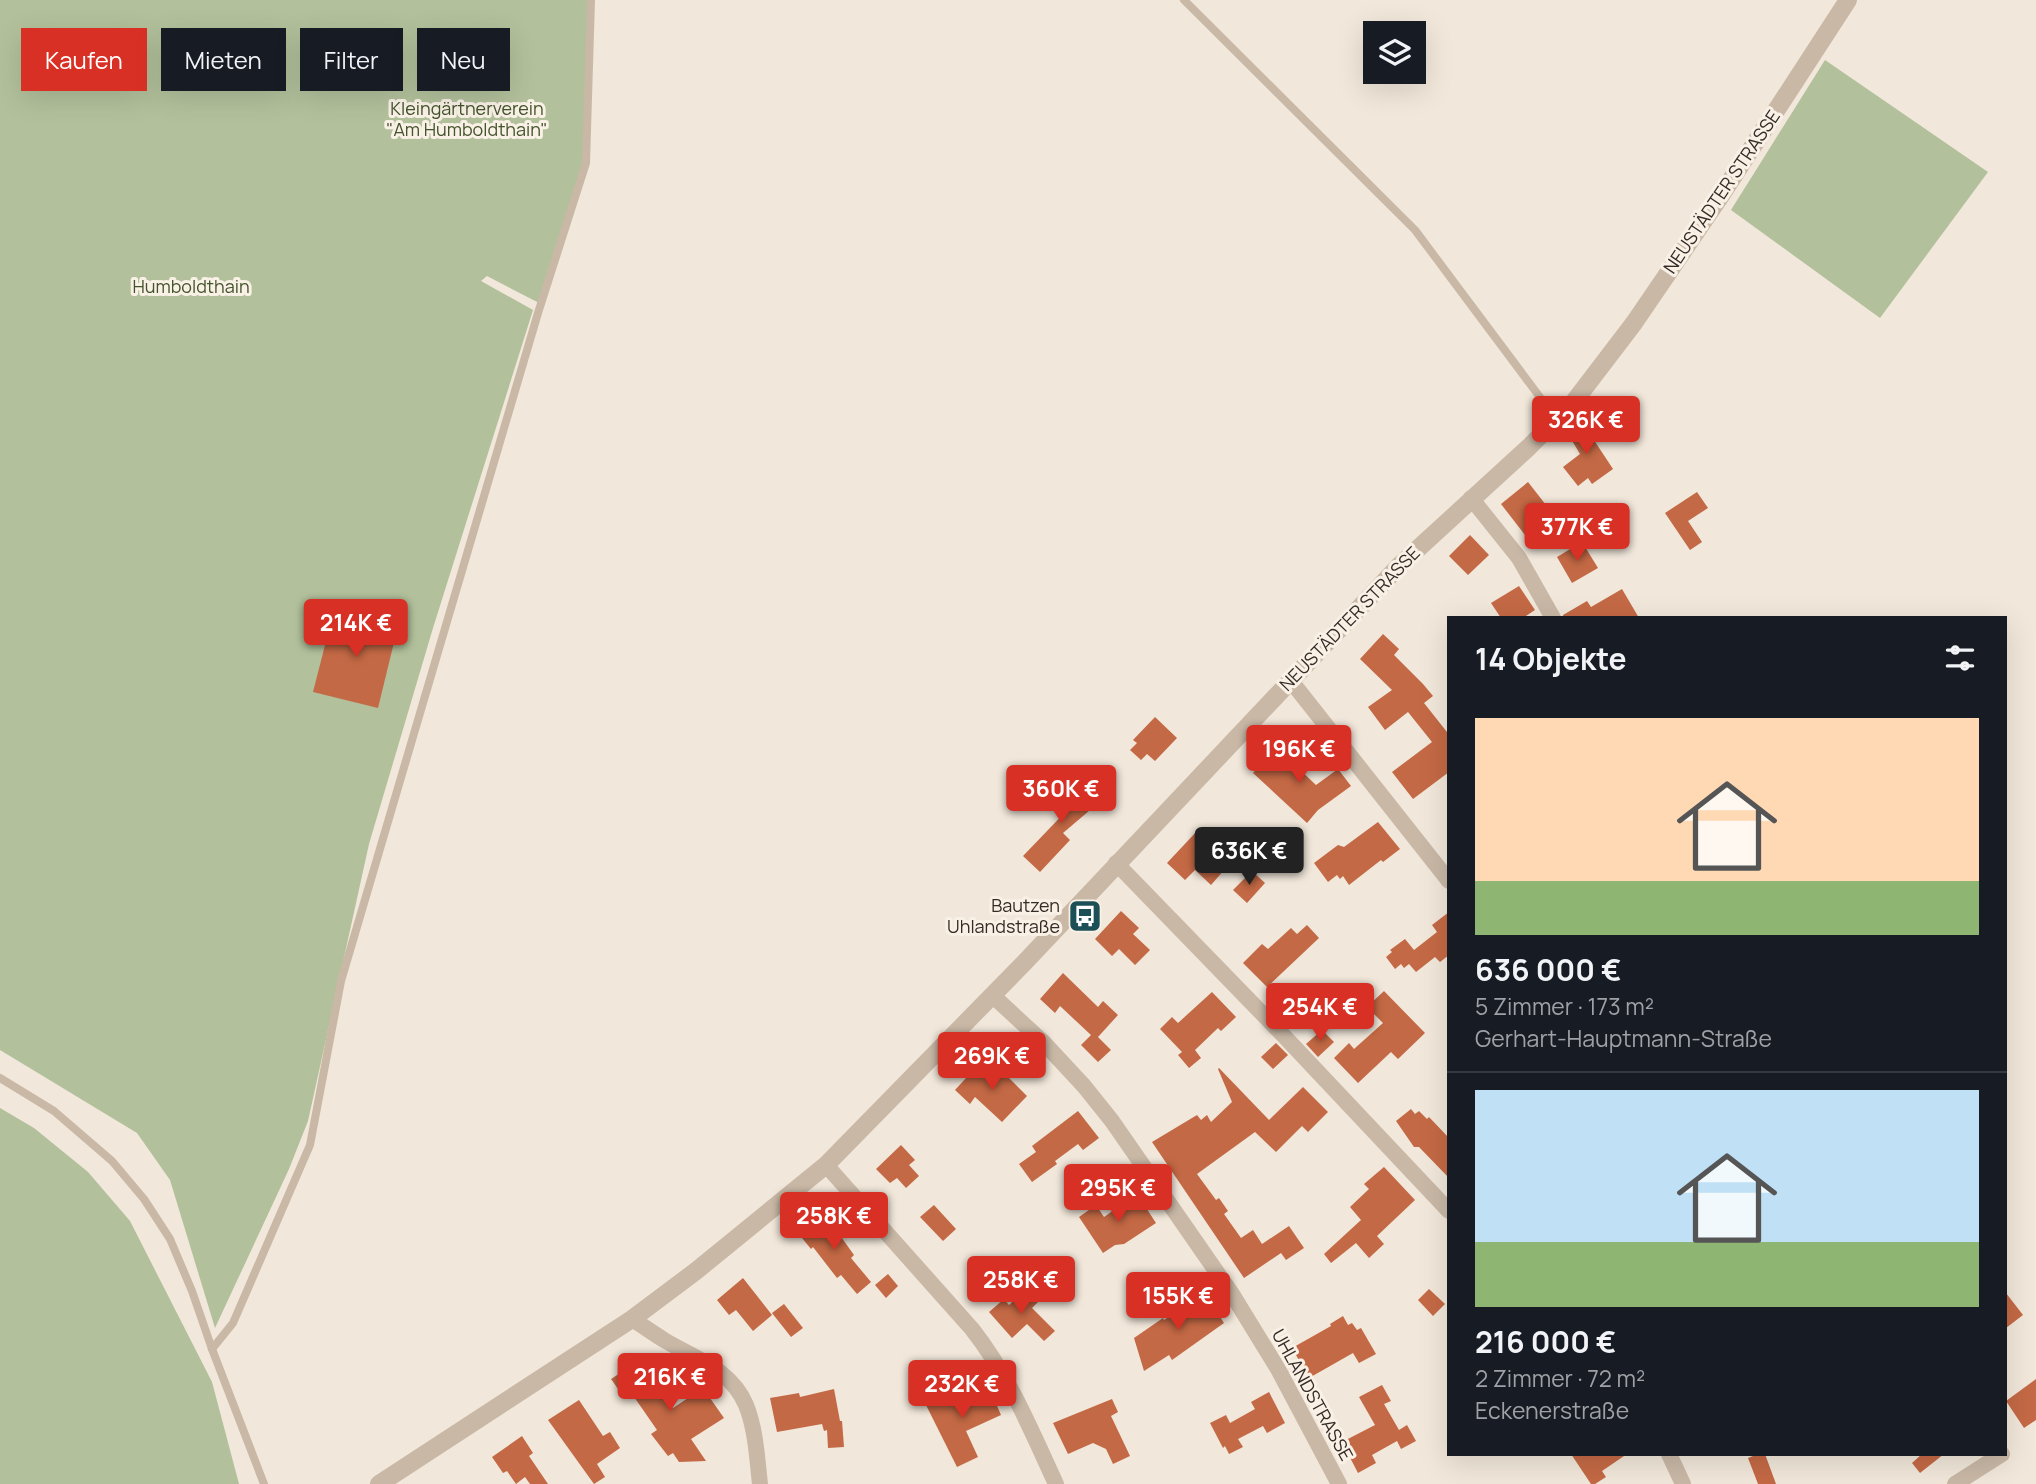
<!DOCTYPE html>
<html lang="de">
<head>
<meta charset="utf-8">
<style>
	body { margin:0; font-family:Manrope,sans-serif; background:#20242c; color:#f1f3f6; height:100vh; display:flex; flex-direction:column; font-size:26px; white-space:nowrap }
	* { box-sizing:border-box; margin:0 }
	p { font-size:23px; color:#9ea1a6 }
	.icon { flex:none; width:38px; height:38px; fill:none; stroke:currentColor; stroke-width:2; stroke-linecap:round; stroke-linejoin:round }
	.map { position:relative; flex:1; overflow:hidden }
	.panel { position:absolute; left:1447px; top:616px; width:560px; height:840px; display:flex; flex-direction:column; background:#171b24; border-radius:0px; box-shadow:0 7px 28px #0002 }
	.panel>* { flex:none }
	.hud { position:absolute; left:21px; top:28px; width:665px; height:63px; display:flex; gap:14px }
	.fabs { position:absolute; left:1363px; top:21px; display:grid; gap:14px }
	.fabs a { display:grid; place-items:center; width:63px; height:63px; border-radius:0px; background:#171b24; box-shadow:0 7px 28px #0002; font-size:35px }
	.price { position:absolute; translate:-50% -60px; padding:0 16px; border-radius:7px; background:#d93025; color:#fff; font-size:23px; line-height:46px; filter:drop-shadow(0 2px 4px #0008) }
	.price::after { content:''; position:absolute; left:50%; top:42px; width:21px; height:16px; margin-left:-10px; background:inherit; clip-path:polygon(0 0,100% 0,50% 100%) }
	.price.on { background:#222; color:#fff }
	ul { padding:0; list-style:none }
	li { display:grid; align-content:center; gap:14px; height:371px; padding:0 28px }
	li+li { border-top:2px solid #363941 }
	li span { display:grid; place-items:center; height:217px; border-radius:0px; color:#555 }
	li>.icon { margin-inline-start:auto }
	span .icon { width:126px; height:126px; fill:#fffc; stroke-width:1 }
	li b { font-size:30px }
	h2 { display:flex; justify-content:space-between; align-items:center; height:84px; padding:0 28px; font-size:30px }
	.pill { padding:0 24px; border-radius:0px; background:#171b24; box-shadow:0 7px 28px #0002; font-size:24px; line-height:63px }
	.pill.on { background:#d93025; color:#fff }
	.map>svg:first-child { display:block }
	.green { fill:#b2c09b }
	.building { fill:#c46945 }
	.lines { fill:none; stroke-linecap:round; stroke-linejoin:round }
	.service { stroke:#c9b8a6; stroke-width:8 }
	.minor { stroke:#c9b8a6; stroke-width:16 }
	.tertiary { stroke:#c9b8a6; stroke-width:18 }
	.labels { text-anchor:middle; stroke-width:6; stroke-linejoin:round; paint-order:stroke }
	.park-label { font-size:18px; fill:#43532b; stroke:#f9f1e6 }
	.street-label { font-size:18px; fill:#352c27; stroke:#f9f1e6 }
	.poi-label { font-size:18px; fill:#352c27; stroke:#f9f1e6; text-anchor:end }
</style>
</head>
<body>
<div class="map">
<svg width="2036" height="1484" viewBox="0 0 2036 1484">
	<rect width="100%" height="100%" fill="#f1e7da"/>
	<!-- green -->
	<g class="green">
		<polygon points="0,0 591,0 586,163 541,304 487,276 481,281 533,310 433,628 369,844 308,1121 289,1169 215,1328 170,1180 137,1133 0,1050"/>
		<polygon points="1825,60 1988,172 1880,318 1731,210"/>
		<polygon points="0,1108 34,1128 88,1172 130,1221 212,1382 239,1484 0,1484"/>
	</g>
	<!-- building -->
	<g class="building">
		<polygon points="1580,419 1613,469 1592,484 1588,478 1578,486 1563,467 1580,454 1565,429"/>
		<polygon points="1528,482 1553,514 1525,535 1501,504"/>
		<polygon points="1697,492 1708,508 1688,521 1702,542 1690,550 1665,513"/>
		<polygon points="1470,535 1489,555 1468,575 1449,556"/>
		<polygon points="1582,542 1598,568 1572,583 1557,557"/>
		<polygon points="1519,586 1535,610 1523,618 1501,618 1491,603"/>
		<polygon points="1622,589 1639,618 1563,618 1563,615 1587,601 1591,607"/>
		<polygon points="334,610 398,626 378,708 313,692"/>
		<polygon points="1383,634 1399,649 1394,655 1423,684 1433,696 1424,703 1447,732 1449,732 1449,772 1413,799 1392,772 1432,742 1408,712 1385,730 1368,707 1392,690 1360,659"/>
		<polygon points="1155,717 1177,738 1155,761 1147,754 1141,760 1130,750 1137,743 1133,740"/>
		<polygon points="1277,748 1316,785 1338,769 1351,786 1318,810 1307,823 1253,773"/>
		<polygon points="1072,775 1096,805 1063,833 1070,840 1040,872 1023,856 1072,805 1057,787"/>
		<polygon points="1378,822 1400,849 1383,862 1381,860 1349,885 1343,876 1340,879 1337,875 1328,882 1314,863 1338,845 1344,847"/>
		<polygon points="1197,831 1226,858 1219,865 1225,869 1211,885 1195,870 1185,880 1167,863"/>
		<polygon points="1252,871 1265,883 1247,903 1233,890"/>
		<polygon points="1121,911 1139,928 1133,934 1150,950 1135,965 1119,949 1112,956 1095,939"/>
		<polygon points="1449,912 1449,955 1440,962 1435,957 1416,972 1409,964 1404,968 1401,964 1395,969 1386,957 1392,952 1390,950 1405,939 1414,950 1437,932 1432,925"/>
		<polygon points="1307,925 1319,938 1267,987 1243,963 1262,944 1268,949 1291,928 1297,934"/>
		<polygon points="1063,973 1098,1007 1103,1001 1118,1015 1098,1037 1111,1050 1098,1062 1081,1045 1091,1035 1060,1006 1055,1013 1040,999"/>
		<polygon points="1384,991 1425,1033 1398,1059 1391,1052 1358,1083 1334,1058 1349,1043 1354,1049 1383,1023 1367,1007"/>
		<polygon points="1212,992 1236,1017 1221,1031 1218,1028 1195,1050 1201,1058 1189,1068 1178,1055 1182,1052 1160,1029 1172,1017 1178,1023"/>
		<polygon points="1322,1030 1334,1042 1318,1057 1306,1044"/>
		<polygon points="1276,1043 1288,1055 1273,1069 1261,1057"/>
		<polygon points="978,1065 993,1078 1001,1070 1027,1096 1002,1122 975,1097 970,1104 955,1090"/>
		<polygon points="1219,1068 1269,1120 1303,1087 1328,1112 1308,1132 1302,1126 1276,1152 1255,1132 1197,1174 1216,1200 1219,1198 1228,1211 1224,1214 1241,1238 1253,1230 1262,1244 1289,1226 1304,1248 1286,1260 1281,1253 1244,1278 1152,1142 1197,1115 1201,1120 1207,1115 1211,1122 1232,1102 1218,1069"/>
		<polygon points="1411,1109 1415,1114 1419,1111 1427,1119 1429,1117 1449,1138 1449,1178 1419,1147 1414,1147 1396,1121"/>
		<polygon points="1078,1111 1099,1138 1083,1150 1078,1144 1055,1161 1057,1164 1032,1182 1019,1164 1036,1152 1032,1146"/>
		<polygon points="901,1145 915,1160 909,1165 919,1176 906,1188 897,1178 890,1183 876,1169"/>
		<polygon points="1384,1167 1415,1200 1377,1236 1384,1244 1369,1258 1356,1243 1331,1263 1324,1254 1361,1220 1350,1207 1369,1189 1364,1184"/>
		<polygon points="1137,1194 1156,1223 1124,1244 1115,1245 1103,1253 1079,1217 1096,1205 1104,1217"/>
		<polygon points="934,1205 956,1229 943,1241 920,1217"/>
		<polygon points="824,1213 854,1255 851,1258 871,1282 857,1294 841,1275 837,1278 813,1247 811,1249 798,1233"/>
		<polygon points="888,1274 898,1286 886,1298 875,1285"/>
		<polygon points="743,1278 772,1315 753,1331 736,1310 729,1315 717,1300"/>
		<polygon points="1028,1288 1039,1301 1032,1308 1055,1331 1044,1341 1027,1324 1012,1338 989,1312 1004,1299 1009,1305"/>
		<polygon points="1429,1289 1445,1304 1433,1316 1418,1300"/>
		<polygon points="2006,1293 2023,1315 2006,1328"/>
		<polygon points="1205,1294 1224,1323 1172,1360 1169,1355 1144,1371 1134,1338 1163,1318 1164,1320"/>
		<polygon points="784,1304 803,1328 791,1337 772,1313"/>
		<polygon points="1343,1316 1348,1325 1352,1323 1357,1330 1361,1328 1376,1354 1359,1363 1353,1353 1309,1378 1292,1348 1331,1326 1330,1324"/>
		<polygon points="642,1359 673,1408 703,1388 724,1418 691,1439 706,1461 679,1462 673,1453 668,1456 651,1434 657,1430 630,1391 623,1396 611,1379"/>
		<polygon points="2036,1379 2036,1420 2024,1428 2006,1401"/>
		<polygon points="987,1383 1001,1415 966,1431 978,1457 957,1467 923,1399 936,1392 942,1404"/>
		<polygon points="1382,1385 1391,1401 1384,1404 1399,1430 1407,1425 1416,1441 1401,1449 1397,1441 1372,1455 1376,1463 1358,1473 1342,1442 1375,1425 1359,1397"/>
		<polygon points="834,1389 840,1421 842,1421 844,1447 828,1448 827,1430 824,1431 822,1424 777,1432 770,1398 799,1393 800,1397"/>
		<polygon points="1269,1392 1285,1423 1267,1433 1263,1426 1238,1439 1243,1447 1229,1454 1225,1446 1223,1448 1210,1423 1226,1415 1230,1423 1255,1409 1251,1402"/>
		<polygon points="1112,1399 1118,1412 1111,1416 1130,1456 1113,1464 1106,1449 1093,1443 1068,1454 1053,1423"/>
		<polygon points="579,1400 603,1436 610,1432 620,1448 597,1464 605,1477 594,1484 548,1420"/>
		<polygon points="522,1436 533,1453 529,1456 548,1484 530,1484 525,1477 516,1484 507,1471 503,1473 492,1457"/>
		<polygon points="1571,1454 1627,1454 1602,1471 1606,1477 1595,1484 1591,1484"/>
		<polygon points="1758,1454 1765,1454 1776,1484 1758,1484 1748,1458"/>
		<polygon points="1922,1454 1944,1454 1920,1473 1912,1463"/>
	</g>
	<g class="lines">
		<!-- service -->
		<g class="service">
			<polyline points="1184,0 1415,230 1557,420"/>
			<polyline points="0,1078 54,1111 112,1161 144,1199 170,1239 192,1291 212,1349 264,1484"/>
			<polyline points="212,1349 233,1323 310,1145 341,981 538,313 586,163 591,0"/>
		</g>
		<!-- minor -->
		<g class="minor">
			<polyline points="1471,498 1519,558 1553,618"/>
			<polyline points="1291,681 1449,881"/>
			<polyline points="1116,863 1284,1036 1449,1211"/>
			<polyline points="992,995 1044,1043 1084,1086 1112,1121 1232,1294 1278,1369 1339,1484"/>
			<path d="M 826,1165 L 972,1329 C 1009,1376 1031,1430 1056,1484"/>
			<path d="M 632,1319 C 643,1326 653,1333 664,1340 C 694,1358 731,1369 746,1405 C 756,1430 757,1458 760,1484"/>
			<polyline points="1669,1454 1683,1484"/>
			<polyline points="1955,1484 2002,1454"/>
		</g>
		<!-- tertiary -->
		<polyline class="tertiary" points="379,1484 632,1319 696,1271 826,1165 1024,963 1399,566 1529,447 1573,403 1634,323 1718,200 1848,0"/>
	</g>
	<!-- icons -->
	<defs>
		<symbol id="bus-square" viewBox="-11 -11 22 22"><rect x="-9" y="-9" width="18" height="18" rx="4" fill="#1d5056" stroke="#f9f1e6"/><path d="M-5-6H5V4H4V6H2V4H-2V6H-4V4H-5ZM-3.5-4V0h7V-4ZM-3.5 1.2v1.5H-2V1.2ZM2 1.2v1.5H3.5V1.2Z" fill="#fff"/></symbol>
	</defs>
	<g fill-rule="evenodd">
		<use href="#bus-square" x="1066" y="897" width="38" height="38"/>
	</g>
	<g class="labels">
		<!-- park labels -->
		<g class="park-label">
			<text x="467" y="115">Kleingärtnerverein<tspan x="467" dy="21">"Am Humboldthain"</tspan></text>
			<text x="191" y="293">Humboldthain</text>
		</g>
		<!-- street labels -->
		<g class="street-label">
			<text transform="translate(1722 192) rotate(-56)" y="6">NEUSTÄDTER STRASSE</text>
			<text transform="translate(1350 619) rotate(-46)" y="6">NEUSTÄDTER STRASSE</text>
			<text transform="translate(1312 1395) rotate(61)" y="6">UHLANDSTRASSE</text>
		</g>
		<!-- poi labels -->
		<g class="poi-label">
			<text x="1060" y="912">Bautzen<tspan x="1060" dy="21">Uhlandstraße</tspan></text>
		</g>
	</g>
</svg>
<div class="fabs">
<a><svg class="icon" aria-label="layers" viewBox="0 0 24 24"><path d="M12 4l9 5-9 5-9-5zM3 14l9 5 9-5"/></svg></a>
</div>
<b class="price" style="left:1586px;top:456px">326K €</b>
<b class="price" style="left:1577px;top:563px">377K €</b>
<b class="price" style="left:356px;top:659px">214K €</b>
<b class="price" style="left:1299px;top:785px">196K €</b>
<b class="price" style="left:1061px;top:825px">360K €</b>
<b class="price on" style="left:1249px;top:887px">636K €</b>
<b class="price" style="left:1320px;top:1043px">254K €</b>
<b class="price" style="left:992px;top:1092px">269K €</b>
<b class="price" style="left:1118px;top:1224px">295K €</b>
<b class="price" style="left:834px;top:1252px">258K €</b>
<b class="price" style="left:1021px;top:1316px">258K €</b>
<b class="price" style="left:1178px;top:1332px">155K €</b>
<b class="price" style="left:670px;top:1413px">216K €</b>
<b class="price" style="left:962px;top:1420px">232K €</b>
<div class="hud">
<a class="pill on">Kaufen</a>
<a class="pill">Mieten</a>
<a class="pill">Filter</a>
<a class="pill">Neu</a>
</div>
<section class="panel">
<h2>14 Objekte<svg class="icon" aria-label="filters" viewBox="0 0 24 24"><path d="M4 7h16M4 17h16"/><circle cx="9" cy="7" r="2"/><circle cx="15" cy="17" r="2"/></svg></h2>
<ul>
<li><span style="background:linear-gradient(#ffd9b3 75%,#8fb573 0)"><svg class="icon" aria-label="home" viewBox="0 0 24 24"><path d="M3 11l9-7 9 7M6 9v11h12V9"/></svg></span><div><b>636 000 €</b><p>5 Zimmer · 173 m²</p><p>Gerhart-Hauptmann-Straße</p></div></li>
<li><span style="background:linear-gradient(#bfe0f5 70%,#8fb573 0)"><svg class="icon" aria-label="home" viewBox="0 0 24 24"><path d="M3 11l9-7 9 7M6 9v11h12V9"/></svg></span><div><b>216 000 €</b><p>2 Zimmer · 72 m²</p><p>Eckenerstraße</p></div></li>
</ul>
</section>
</div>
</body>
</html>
